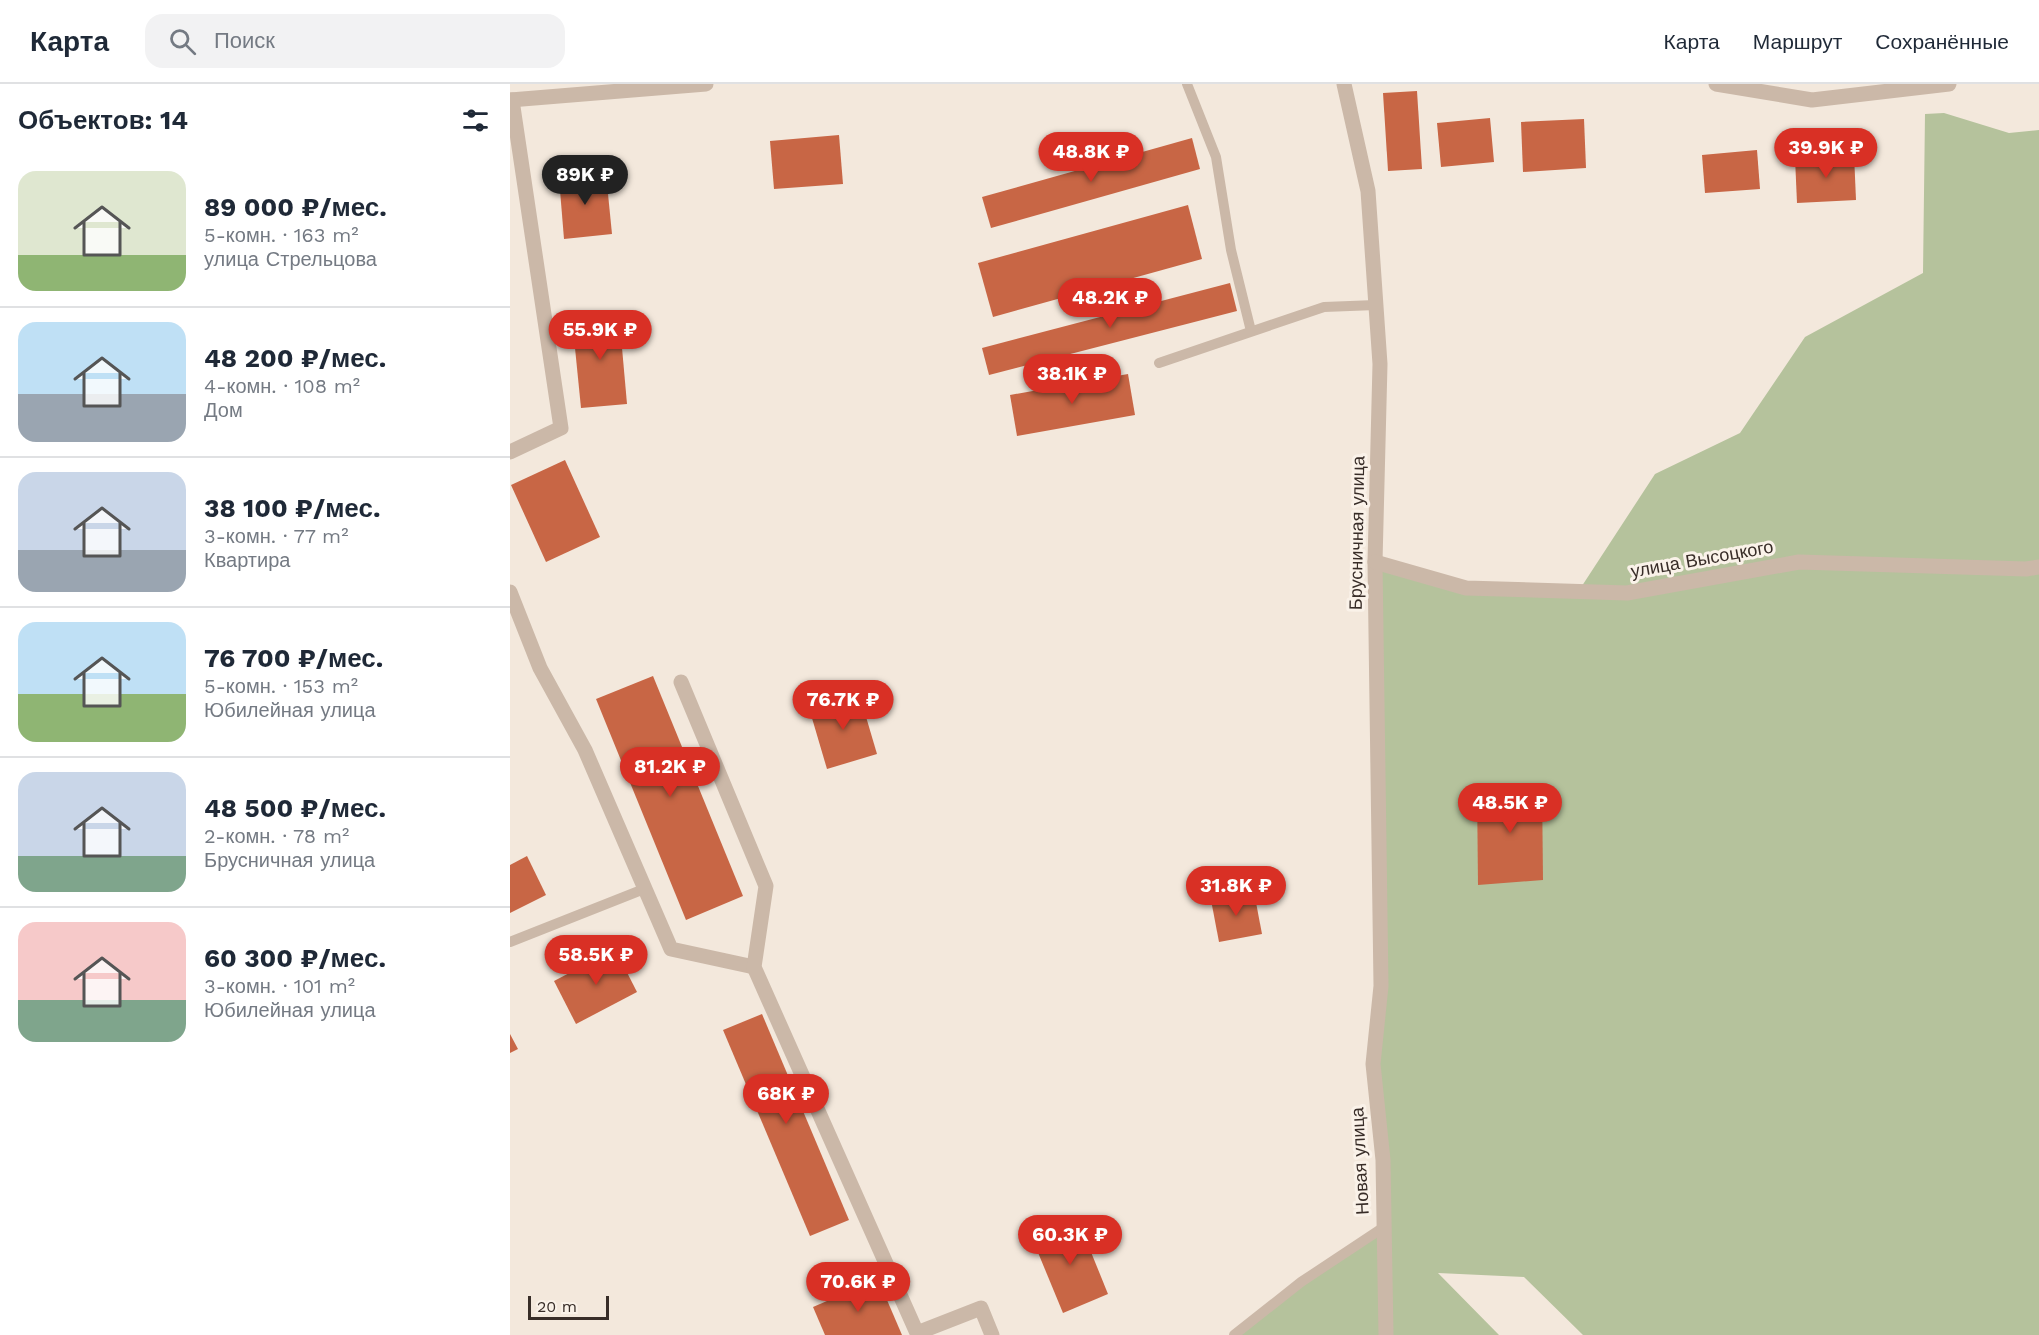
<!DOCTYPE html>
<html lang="ru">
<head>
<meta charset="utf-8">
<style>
	body { margin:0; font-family:"Work Sans",sans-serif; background:#f2f2f3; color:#1f2937; height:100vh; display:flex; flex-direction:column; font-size:22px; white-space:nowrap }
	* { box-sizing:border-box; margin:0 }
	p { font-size:20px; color:#747a83 }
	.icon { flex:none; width:33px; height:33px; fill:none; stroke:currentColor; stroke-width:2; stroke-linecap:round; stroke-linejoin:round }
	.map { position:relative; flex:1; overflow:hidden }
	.drawer { display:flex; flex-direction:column; background:#fff; width:510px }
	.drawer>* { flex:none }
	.scale { position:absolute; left:18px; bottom:15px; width:81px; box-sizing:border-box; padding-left:6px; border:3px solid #382d28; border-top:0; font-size:16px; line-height:21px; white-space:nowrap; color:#382d28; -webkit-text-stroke:4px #faf2e9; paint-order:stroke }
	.price { position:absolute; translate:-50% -51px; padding:0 14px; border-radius:21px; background:#d93025; color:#fff; font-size:20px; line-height:39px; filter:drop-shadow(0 2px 3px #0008) }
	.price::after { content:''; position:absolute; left:50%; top:36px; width:18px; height:14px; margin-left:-9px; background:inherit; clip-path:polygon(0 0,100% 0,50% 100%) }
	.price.on { background:#222; color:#fff }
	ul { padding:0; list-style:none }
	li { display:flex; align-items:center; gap:18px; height:150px; padding:0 18px }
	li+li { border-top:2px solid #e0e1e3 }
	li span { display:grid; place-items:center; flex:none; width:168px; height:120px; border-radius:18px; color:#555 }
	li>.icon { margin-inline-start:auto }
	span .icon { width:72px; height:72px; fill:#fffc; stroke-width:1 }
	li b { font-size:26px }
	h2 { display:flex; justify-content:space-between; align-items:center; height:72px; padding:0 18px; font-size:26px }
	header { display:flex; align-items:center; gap:36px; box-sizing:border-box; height:84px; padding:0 30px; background:#fff; border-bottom:2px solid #e0e1e3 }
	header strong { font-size:28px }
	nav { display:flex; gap:33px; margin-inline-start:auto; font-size:21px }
	.search { width:420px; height:54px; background:#f2f2f3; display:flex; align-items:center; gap:15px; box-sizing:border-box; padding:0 21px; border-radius:18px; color:#747a83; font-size:22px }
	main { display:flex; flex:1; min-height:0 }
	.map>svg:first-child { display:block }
	.green { fill:#b5c29c }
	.building { fill:#c86645 }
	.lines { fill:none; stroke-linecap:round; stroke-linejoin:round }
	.service { stroke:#cbb8a8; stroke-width:10 }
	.minor { stroke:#cbb8a8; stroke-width:15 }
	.labels { text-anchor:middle; stroke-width:6; stroke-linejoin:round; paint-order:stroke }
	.street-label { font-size:18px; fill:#382d28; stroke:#faf2e9 }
</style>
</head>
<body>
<header>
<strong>Карта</strong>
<div class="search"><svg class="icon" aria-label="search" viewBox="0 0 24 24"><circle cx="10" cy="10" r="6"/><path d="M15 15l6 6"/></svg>Поиск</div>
<nav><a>Карта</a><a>Маршрут</a><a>Сохранённые</a></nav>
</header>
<main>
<section class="drawer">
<h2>Объектов: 14<svg class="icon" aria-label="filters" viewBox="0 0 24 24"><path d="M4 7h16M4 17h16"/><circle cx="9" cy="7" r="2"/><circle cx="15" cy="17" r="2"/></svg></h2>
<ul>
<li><span style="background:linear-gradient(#dfe7d0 70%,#8fb573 0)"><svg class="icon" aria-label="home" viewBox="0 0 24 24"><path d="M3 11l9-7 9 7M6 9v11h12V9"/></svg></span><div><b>89 000 ₽/мес.</b><p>5-комн. · 163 m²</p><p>улица Стрельцова</p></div></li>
<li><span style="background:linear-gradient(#bfe0f5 60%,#9aa5b1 0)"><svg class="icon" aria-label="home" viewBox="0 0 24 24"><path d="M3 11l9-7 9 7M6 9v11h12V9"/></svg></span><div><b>48 200 ₽/мес.</b><p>4-комн. · 108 m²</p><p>Дом</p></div></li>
<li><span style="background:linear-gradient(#c9d6e8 65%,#9aa5b1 0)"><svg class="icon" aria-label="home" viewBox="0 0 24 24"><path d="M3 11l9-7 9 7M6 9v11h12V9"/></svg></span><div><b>38 100 ₽/мес.</b><p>3-комн. · 77 m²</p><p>Квартира</p></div></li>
<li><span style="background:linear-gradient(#bfe0f5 60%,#8fb573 0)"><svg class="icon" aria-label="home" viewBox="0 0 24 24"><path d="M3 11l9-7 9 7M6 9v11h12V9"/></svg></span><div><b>76 700 ₽/мес.</b><p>5-комн. · 153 m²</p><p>Юбилейная улица</p></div></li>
<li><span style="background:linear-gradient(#c9d6e8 70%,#7fa58c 0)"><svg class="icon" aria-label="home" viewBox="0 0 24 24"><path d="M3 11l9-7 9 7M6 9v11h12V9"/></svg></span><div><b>48 500 ₽/мес.</b><p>2-комн. · 78 m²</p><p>Брусничная улица</p></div></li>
<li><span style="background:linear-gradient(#f6c9c9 65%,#7fa58c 0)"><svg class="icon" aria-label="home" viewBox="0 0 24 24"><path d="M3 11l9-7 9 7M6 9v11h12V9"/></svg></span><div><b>60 300 ₽/мес.</b><p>3-комн. · 101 m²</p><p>Юбилейная улица</p></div></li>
</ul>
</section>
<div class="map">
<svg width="1529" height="1251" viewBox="0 0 1529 1251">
	<rect width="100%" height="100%" fill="#f3e8dc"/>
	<!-- green -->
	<polygon class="green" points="1434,29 1499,49 1529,46 1529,1251 1073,1251 1014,1193 928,1189 989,1251 724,1251 874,1143 863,980 871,902 865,478 956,504 1068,508 1145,390 1230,349 1295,253 1413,189 1415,30"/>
	<!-- building -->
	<g class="building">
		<polygon points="907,7 912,85 878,87 873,9"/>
		<polygon points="980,34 984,78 931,83 927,39"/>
		<polygon points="1074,35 1076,84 1013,88 1011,38"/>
		<polygon points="329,51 333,100 264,105 260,57"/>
		<polygon points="682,54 690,85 481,144 472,113"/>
		<polygon points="1247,66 1250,105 1195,109 1192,71"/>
		<polygon points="1344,70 1346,116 1287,119 1285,74"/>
		<polygon points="96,90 102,150 54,155 49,94"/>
		<polygon points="678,121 692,175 483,233 468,179"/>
		<polygon points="720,199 727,227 479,291 472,264"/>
		<polygon points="109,230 117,320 71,324 62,234"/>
		<polygon points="618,290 625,331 507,352 500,311"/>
		<polygon points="55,376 90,453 36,478 1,401"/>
		<polygon points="143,592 233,812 176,836 86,615"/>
		<polygon points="349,609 367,670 317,685 299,624"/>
		<polygon points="1032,700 1033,796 968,801 967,702"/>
		<polygon points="17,772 36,811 0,829 0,781"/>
		<polygon points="744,808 752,850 709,858 701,816"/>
		<polygon points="105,865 127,908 66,940 44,897"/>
		<polygon points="252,930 339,1136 300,1152 213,946"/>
		<polygon points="0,950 8,965 0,969"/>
		<polygon points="568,1136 598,1210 553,1229 522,1154"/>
		<polygon points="368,1195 392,1251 315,1251 303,1223"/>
	</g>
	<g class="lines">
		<!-- service -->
		<g class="service">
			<polyline points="677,0 706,73 721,166 741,247"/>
			<polyline points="649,279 814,223 866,221"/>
			<polyline points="0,858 134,805"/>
			<polyline points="724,1251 791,1198 874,1143"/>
		</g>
		<!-- minor -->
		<g class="minor">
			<polyline points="834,0 858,107 870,280 865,478 871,902 863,980 873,1076 876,1251"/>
			<polyline points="1206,0 1302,16 1439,0"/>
			<polyline points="0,16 196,0"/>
			<polyline points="0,368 51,344 2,16"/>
			<polyline points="865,478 956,504 1117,509 1289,478 1516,485 1529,483"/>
			<polyline points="0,508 30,584 75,666 161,865 244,883"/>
			<polyline points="171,598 256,802 244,883 407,1249 471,1224 482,1251"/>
		</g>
	</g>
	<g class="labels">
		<!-- street labels -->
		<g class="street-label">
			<text transform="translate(847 449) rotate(-89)" y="6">Брусничная улица</text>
			<text transform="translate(1192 475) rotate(-10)" y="6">улица Высоцкого</text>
			<text transform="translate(850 1077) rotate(-93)" y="6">Новая улица</text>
		</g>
	</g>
</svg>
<div class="scale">20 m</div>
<b class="price" style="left:1316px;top:95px">39.9K ₽</b>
<b class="price" style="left:581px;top:99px">48.8K ₽</b>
<b class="price on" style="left:75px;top:122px">89K ₽</b>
<b class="price" style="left:600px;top:245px">48.2K ₽</b>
<b class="price" style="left:90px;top:277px">55.9K ₽</b>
<b class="price" style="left:562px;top:321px">38.1K ₽</b>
<b class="price" style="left:333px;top:647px">76.7K ₽</b>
<b class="price" style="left:160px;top:714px">81.2K ₽</b>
<b class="price" style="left:1000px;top:750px">48.5K ₽</b>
<b class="price" style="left:726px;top:833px">31.8K ₽</b>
<b class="price" style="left:86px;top:902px">58.5K ₽</b>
<b class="price" style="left:276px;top:1041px">68K ₽</b>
<b class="price" style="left:560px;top:1182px">60.3K ₽</b>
<b class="price" style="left:348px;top:1229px">70.6K ₽</b>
</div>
</main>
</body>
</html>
